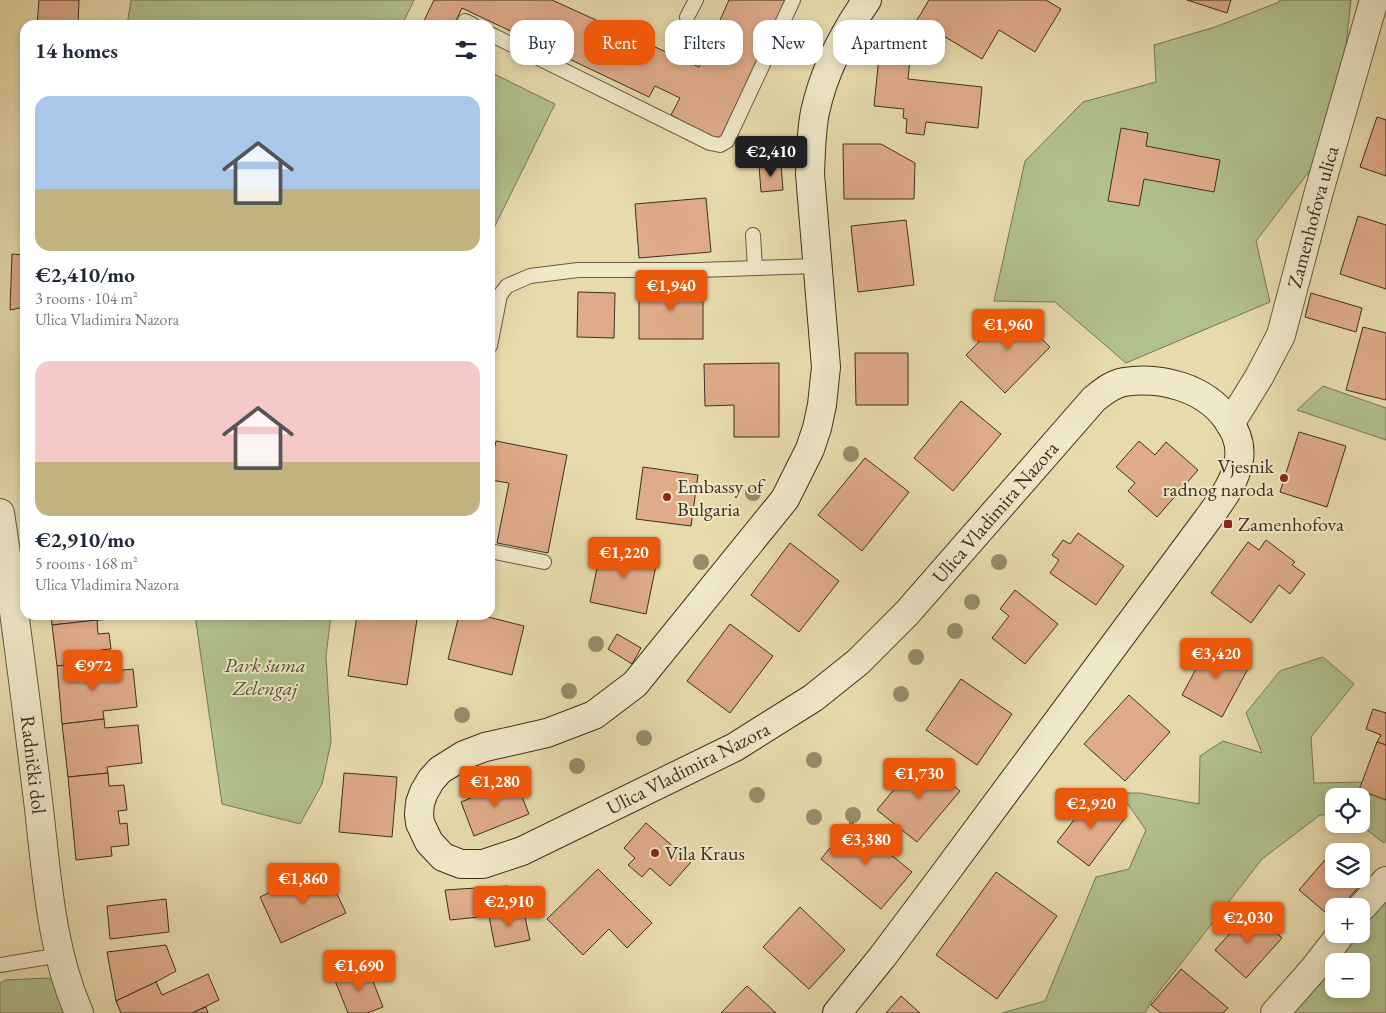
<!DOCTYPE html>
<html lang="en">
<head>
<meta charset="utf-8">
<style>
	body { margin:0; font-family:"EB Garamond",serif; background:#f6f6f7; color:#1f2937; height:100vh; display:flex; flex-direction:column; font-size:19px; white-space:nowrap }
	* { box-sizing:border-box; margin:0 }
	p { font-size:16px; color:#747a83 }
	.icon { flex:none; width:28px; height:28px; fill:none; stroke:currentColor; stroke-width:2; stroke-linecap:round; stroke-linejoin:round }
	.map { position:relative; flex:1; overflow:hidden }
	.drawer { position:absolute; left:20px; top:20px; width:475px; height:600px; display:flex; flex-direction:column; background:#fff; border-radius:15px; box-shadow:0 2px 8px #0003 }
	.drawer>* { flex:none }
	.banner { position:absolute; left:510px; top:20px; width:475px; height:45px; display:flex; gap:10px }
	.fabs { position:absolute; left:1325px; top:788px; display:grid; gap:10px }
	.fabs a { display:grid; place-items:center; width:45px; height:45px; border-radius:10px; background:#fff; box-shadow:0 2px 8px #0003; font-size:25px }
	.price { position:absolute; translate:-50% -42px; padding:0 11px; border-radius:5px; background:#ea580c; color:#fff; font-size:16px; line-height:32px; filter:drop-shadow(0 1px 2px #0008) }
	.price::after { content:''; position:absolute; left:50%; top:30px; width:15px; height:11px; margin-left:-8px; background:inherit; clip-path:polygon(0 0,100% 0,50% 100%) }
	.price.selected { background:#222; color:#fff }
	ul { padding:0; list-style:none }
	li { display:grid; align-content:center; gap:10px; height:265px; padding:0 15px }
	li span { display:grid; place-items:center; height:155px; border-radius:15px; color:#555 }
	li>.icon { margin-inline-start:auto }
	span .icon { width:90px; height:90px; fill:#fffc; stroke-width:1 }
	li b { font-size:21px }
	h2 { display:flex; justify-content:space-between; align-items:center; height:60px; padding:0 15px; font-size:21px }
	.chip { padding:0 18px; border-radius:15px; background:#fff; box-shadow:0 2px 8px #0003; font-size:18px; line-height:45px }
	.chip.selected { background:#ea580c; color:#fff }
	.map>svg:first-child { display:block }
	.green { fill:#b1c18d; stroke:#777856; fill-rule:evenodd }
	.building { fill:#dfab89; stroke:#3d3020 }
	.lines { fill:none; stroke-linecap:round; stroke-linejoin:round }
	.lane-casing { stroke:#685b43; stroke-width:16 }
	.street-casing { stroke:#685b43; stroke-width:30 }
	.secondary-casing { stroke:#3d3020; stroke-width:30 }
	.lane { stroke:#efe8c9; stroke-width:14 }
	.street { stroke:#efe8c9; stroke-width:28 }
	.secondary { stroke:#efe8c9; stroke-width:28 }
	.tree { fill:#968d6b }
	.poi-dot { fill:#8f2418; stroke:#efe8c9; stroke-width:2 }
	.labels { text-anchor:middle; stroke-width:4; stroke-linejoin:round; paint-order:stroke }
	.street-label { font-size:20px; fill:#3d3020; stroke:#efe8c9 }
	.poi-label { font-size:20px; fill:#3d3020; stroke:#efe8c9; text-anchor:start }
	.park-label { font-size:20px; font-style:italic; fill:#544d36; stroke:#efe8c9 }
</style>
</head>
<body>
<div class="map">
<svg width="1386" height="1013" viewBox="0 0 1386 1013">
	<rect width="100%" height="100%" fill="#e7dbac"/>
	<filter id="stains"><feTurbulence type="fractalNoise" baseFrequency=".004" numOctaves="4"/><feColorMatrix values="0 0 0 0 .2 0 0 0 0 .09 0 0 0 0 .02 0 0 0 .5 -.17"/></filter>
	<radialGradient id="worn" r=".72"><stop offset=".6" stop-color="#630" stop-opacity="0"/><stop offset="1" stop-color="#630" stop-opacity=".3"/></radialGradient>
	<!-- green -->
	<g class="green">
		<polygon points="131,0 414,0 402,25 127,25"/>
		<polygon points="1280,0 1351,0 1342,83 1311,169 1256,241 1270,302 1126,363 1055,302 994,301 1025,161 1083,102 1156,82 1154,45 1215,27 1279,2"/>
		<polygon points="490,72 555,104 490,236"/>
		<polygon points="1323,386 1386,408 1386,440 1297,410"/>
		<polygon points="195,615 331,615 326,656 331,742 322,784 300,824 222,804"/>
		<polygon points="1323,657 1354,684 1311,737 1314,783 1370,782 1386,798 1386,840 1384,843 1359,824 1361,824 1361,796 1334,796 1334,815 1320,815 1262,859 1151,1002 1145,1013 1002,1013 1045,1001 1096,877 1129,869 1146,830 1120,793 1140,793 1199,804 1200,756 1223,741 1262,753 1246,713 1280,671"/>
		<path d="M 1386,896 L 1386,1013 L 1288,1013 L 1354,934 L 1361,934 L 1361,926 ZM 1334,961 L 1361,961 L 1361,989 L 1334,989 Z"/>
		<polygon points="49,978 60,988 67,1013 0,1013 0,983 6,980"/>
	</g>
	<!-- building -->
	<g class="building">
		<polygon points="39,0 79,0 78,25 37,25"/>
		<polygon points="434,0 552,0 699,67 729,0 789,0 720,141 671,115 680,98 655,86 649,97 462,8 454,25 422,25"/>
		<polygon points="929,0 1046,0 1061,9 1035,52 999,30 982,59 917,20"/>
		<polygon points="1187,0 1231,0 1227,13"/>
		<polygon points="880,47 911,51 908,79 982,87 978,128 926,122 924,135 906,133 907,119 903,118 904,109 874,106"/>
		<polygon points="1377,117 1386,120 1386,176 1360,167"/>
		<polygon points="1121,128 1148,133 1146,146 1220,160 1214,192 1144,179 1139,206 1108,201"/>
		<polygon points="843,144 881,144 915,163 914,199 844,199"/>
		<polygon points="781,165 783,190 761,192 759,166"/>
		<polygon points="706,198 711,252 639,258 635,204"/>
		<polygon points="1358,216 1386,225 1386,289 1340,274"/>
		<polygon points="906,220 914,285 858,292 851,226"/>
		<polygon points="12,254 25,255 25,307 10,310"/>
		<rect x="639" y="284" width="64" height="55"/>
		<polygon points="578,292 615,293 614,338 577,337"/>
		<polygon points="1311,293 1362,308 1356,332 1305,317"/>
		<polygon points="1011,309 1050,347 1005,393 966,355"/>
		<polygon points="1363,327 1386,333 1386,400 1346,390"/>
		<polygon points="855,353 908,353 908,405 856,405"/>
		<polygon points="779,363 779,437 734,437 734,405 705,406 704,364"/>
		<polygon points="961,401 1001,434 953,491 914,458"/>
		<polygon points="1299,432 1346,446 1327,507 1280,492"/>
		<polygon points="496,441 567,455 548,553 497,543 509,483 490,480 490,470"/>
		<polygon points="1139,441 1155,455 1166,442 1198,470 1157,517 1128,491 1135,483 1116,467"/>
		<polygon points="865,458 909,492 862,551 818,515"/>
		<polygon points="643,467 698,475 691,526 636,519"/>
		<polygon points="1078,533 1124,566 1096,605 1050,573 1059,560 1052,555 1063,540 1070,544"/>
		<polygon points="1266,540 1295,562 1292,565 1305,574 1290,594 1279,585 1251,623 1211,593 1248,542 1259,550"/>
		<polygon points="790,543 839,581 799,632 751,595"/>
		<polygon points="602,544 658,556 646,614 590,602"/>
		<polygon points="1015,590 1058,624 1025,664 992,638 1009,616 1000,609"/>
		<polygon points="51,615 109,615 109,619 52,625"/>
		<polygon points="357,615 392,615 417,619 407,685 348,676"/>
		<polygon points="459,615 480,615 524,626 512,675 448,659"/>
		<polygon points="97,620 98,634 109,633 111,649 101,650 102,662 57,666 52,625"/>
		<polygon points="730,624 773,656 730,713 687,681"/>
		<polygon points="617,634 641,648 632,664 608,649"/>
		<polygon points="1210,643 1250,665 1222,717 1182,695"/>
		<polygon points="96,662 97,673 133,669 137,707 103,711 104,719 62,724 57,666"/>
		<polygon points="961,679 1012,714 977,765 926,730"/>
		<polygon points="1129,695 1170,732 1125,781 1084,744"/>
		<polygon points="1373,709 1386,713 1386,745 1377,742 1381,735 1366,729"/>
		<polygon points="104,719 105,728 138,725 142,763 107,767 108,773 68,777 62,724"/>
		<polygon points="1377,742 1386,745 1386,800 1359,790"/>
		<polygon points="920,758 960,791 917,842 877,810"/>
		<polygon points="108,773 109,786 124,785 127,810 118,811 120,824 127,823 129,845 111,847 112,856 76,860 68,777"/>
		<polygon points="344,773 397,777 392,837 339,832"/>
		<polygon points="515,780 529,814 474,836 461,802"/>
		<polygon points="1094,794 1125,818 1089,866 1057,842"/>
		<polygon points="851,822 912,872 881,909 821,859"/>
		<polygon points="646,823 691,862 670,886 650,868 642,877 628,865 635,858 624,848"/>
		<polygon points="1337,846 1343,851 1334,851 1334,879 1361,879 1361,867 1370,874 1342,906 1334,906 1334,916 1332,918 1299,890"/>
		<polygon points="324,867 346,913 281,943 260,897"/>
		<polygon points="598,869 652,923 627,948 609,929 583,955 547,919"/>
		<polygon points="996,872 1057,916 997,999 936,955"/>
		<polygon points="508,886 513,910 489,916 450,920 445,890"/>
		<polygon points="166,899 169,932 110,939 107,906"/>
		<polygon points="800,907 845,950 809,989 763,947"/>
		<polygon points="523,908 530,940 495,947 489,916"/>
		<polygon points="1251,910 1282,938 1246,978 1215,950"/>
		<polygon points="166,945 176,971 156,982 116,1001 107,952"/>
		<polygon points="367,966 383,1007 367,1013 348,1013 334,978"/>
		<polygon points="1181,969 1228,1008 1223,1013 1161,1013 1151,1005"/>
		<polygon points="208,974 219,1000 192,1013 121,1013 116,1001 156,982 162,995"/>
		<polygon points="747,986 776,1013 721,1013"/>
		<polygon points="901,996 920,1013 886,1013"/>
		<polygon points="206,1007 208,1013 192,1013"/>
	</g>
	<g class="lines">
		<defs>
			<g id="lane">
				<polyline points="687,17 696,0"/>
				<polyline points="465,21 473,25"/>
				<polyline points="490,34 710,143 720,145 727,141 793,0"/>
				<polyline points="753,235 755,268"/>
				<polyline points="490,346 500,295 507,286 530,276 578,270 699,270 817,266"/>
				<polyline points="490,551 544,562"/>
				<polyline points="0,965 60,955"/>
			</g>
			<g id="street">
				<path id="s1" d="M 1230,424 L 1259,377 L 1281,335 L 1318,195 L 1374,0"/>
				<path id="s2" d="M 0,513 C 15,611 27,710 39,809 C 47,878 51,949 79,1013"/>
				<polyline points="1361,908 1386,881"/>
				<polyline points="1275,1013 1313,970 1341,934"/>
			</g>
			<path id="secondary" d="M 837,1013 L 883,956 L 940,880 L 1207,520 C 1220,502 1236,482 1239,459 C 1241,445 1236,431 1227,419 C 1205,388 1161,376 1124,382 C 1112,384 1103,392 1094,399 L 907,613 L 858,662 L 813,698 L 735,747 L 522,851 L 483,864 L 461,864 L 443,857 L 429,842 L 420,823 L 419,814 L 420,803 L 424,792 L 431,780 L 440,770 L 464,755 L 485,747 L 547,733 L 594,715 L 635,684 L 785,499 L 810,449 L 817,428 L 822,405 L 826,367 L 810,174 C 811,153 811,132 815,112 C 824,71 843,34 867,0"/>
		</defs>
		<!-- lane casing -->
		<use href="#lane" class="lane-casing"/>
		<!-- street casing -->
		<use href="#street" class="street-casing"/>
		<!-- secondary casing -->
		<use href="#secondary" class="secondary-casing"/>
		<!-- lane -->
		<use href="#lane" class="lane"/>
		<!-- street -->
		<use href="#street" class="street"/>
		<!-- secondary -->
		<use href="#secondary" class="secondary"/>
	</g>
	<!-- trees -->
	<g class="tree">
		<circle cx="851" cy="454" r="8"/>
		<circle cx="753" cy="493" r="8"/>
		<circle cx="701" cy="562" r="8"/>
		<circle cx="999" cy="562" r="8"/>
		<circle cx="972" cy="602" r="8"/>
		<circle cx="955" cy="631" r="8"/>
		<circle cx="596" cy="644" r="8"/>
		<circle cx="916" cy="657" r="8"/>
		<circle cx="569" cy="691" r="8"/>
		<circle cx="901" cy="694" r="8"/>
		<circle cx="462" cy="715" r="8"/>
		<circle cx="644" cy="738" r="8"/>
		<circle cx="814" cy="760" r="8"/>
		<circle cx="577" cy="766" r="8"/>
		<circle cx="757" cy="795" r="8"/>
		<circle cx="853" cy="815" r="8"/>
		<circle cx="814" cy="817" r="8"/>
	</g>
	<!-- markers -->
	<g class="poi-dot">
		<circle cx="1284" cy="478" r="5"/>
		<circle cx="667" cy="497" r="5"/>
		<rect x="1223" y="519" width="10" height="10" rx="2.5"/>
		<circle cx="655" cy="853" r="5"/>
	</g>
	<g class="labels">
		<!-- street labels -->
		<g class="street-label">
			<text dy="7" stroke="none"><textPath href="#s1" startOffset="225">Zamenhofova ulica</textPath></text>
			<text transform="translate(995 512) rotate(-49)" y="7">Ulica Vladimira Nazora</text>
			<text dy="7" stroke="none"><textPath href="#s2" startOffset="254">Radnički dol</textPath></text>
			<text transform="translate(688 768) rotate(-27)" y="7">Ulica Vladimira Nazora</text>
		</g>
		<!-- poi labels -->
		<g class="poi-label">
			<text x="1274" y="473" text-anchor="end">Vjesnik<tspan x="1274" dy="23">radnog naroda</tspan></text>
			<text x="677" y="493">Embassy of<tspan x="677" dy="23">Bulgaria</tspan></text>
			<text x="1238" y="531">Zamenhofova</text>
			<text x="665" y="860">Vila Kraus</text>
		</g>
		<!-- park labels -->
		<g class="park-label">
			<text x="265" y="672">Park šuma<tspan x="265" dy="23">Zelengaj</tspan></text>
		</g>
	</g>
	<rect width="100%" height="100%" filter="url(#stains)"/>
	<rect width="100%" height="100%" fill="url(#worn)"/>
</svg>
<div class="fabs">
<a><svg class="icon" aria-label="locate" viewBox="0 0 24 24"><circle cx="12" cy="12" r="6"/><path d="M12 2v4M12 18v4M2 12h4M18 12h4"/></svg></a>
<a><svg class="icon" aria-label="layers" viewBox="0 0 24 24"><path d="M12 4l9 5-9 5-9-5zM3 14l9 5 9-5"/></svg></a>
<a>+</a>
<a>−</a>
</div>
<b class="price selected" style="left:771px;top:178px">€2,410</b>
<b class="price" style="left:671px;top:312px">€1,940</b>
<b class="price" style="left:1008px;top:351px">€1,960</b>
<b class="price" style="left:624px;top:579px">€1,220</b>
<b class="price" style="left:1216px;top:680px">€3,420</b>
<b class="price" style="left:93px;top:692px">€972</b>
<b class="price" style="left:919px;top:800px">€1,730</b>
<b class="price" style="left:495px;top:808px">€1,280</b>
<b class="price" style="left:1091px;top:830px">€2,920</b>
<b class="price" style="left:866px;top:866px">€3,380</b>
<b class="price" style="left:303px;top:905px">€1,860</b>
<b class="price" style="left:509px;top:928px">€2,910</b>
<b class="price" style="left:1248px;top:944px">€2,030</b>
<b class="price" style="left:359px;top:992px">€1,690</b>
<div class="banner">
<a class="chip">Buy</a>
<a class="chip selected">Rent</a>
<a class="chip">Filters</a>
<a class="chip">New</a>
<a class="chip">Apartment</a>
</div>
<section class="drawer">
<h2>14 homes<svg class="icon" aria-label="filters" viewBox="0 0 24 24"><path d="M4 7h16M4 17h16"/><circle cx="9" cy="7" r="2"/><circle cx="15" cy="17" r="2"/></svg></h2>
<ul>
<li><span style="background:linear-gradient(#a9c7e8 60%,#c2b280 0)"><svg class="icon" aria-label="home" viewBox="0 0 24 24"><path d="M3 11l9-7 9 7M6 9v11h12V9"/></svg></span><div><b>€2,410/mo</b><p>3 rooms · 104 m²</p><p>Ulica Vladimira Nazora</p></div></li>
<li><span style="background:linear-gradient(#f6c9c9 65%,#c2b280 0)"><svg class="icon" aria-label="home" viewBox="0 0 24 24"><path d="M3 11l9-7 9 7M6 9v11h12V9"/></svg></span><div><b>€2,910/mo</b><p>5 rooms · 168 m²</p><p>Ulica Vladimira Nazora</p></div></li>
</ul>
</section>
</div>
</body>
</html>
